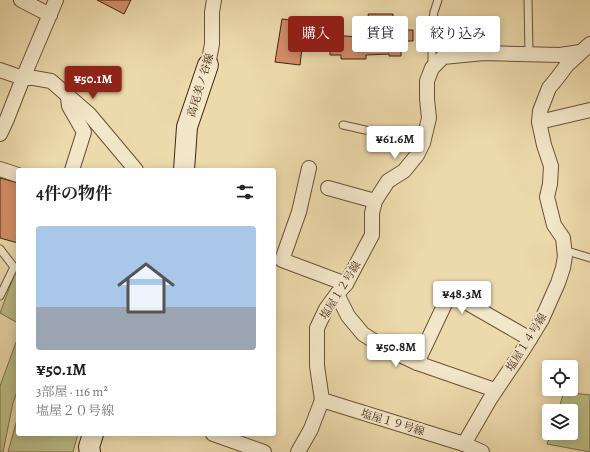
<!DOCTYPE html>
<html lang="ja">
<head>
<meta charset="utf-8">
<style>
	body { margin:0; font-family:Alegreya,"Noto Serif JP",serif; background:#f6f6f6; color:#202124; height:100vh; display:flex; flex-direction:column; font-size:15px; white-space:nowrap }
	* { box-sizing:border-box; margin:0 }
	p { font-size:13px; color:#757577 }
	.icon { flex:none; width:22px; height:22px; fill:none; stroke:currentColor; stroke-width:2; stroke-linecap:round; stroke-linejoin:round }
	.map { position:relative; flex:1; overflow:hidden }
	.panel { position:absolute; left:16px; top:168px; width:260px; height:268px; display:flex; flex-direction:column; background:#fff; border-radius:4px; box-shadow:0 2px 10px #0003 }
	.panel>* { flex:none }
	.top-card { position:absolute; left:288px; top:16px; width:242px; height:36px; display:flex; gap:8px }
	.buttons { position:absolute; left:542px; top:360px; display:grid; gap:8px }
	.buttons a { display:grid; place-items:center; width:36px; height:36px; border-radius:4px; background:#fff; box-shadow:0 2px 10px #0003; font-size:20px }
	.price { position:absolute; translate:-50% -34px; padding:0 9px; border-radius:4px; background:#fff; color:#222; font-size:13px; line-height:26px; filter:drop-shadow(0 1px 2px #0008) }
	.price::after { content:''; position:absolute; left:50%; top:24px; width:12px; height:9px; margin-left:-6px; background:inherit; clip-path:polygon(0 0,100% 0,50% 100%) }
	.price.on { background:#8f2418; color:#fff }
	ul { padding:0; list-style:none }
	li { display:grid; align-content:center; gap:8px; height:212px; padding:0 20px }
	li+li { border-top:1px solid #e0e0e0 }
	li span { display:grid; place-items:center; height:124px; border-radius:4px; color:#555 }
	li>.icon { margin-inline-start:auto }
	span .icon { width:72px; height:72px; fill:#fffc; stroke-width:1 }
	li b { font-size:17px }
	h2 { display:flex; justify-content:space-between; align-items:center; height:48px; padding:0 20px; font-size:17px }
	.pill { padding:0 14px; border-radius:4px; background:#fff; box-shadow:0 2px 10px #0003; font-size:14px; line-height:36px }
	.pill.on { background:#8f2418; color:#fff }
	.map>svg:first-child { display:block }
	.green { fill:#bcbe87; stroke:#7e704d }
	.building { fill:#d48f69; stroke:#402213 }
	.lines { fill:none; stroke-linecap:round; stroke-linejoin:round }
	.lane-casing { stroke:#6b5039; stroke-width:9 }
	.street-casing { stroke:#6b5039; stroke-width:16 }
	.secondary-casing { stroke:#402213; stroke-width:22 }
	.lane { stroke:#f3e7c9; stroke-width:7 }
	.street { stroke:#f3e7c9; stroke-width:14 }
	.secondary { stroke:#f3e7c9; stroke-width:20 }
	.labels { text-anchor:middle; stroke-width:4; stroke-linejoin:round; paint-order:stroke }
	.street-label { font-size:11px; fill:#402213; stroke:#f3e7c9 }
</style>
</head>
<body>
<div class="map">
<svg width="590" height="452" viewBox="0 0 590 452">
	<rect width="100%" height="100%" fill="#eddaac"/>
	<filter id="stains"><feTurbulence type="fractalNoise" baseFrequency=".005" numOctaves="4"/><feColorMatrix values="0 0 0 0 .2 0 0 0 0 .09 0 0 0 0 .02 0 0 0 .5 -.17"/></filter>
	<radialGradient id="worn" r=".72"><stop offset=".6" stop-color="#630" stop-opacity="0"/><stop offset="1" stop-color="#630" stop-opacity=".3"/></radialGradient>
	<!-- green -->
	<g class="green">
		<polygon points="18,272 18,323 0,313 15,273"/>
		<polygon points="18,337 18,389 13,403 3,452 0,452 0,386"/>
		<polygon points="564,392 590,395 590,452 547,444 551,433 571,433 571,411 558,411"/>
		<polygon points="18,416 18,434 78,434 73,452 8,452"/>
	</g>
	<!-- building -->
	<g class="building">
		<polygon points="97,0 131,0 124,14"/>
		<polygon points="368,14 393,14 393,21 405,21 405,30 413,30 413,41 406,41 405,49 401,49 401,56 389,56 389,54 366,55 366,59 341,59 341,55 330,55 330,35 360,37 360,20 369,20"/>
		<polygon points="282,19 305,22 300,65 275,62"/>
		<polygon points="0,178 18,183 18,243 0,238"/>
	</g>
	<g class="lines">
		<defs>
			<g id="lane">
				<polyline points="528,0 529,54"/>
				<polyline points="432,66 432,24 434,12 438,0"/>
				<polyline points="343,125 423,143"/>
				<polyline points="0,249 14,267 0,296"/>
				<polyline points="564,250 590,258"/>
			</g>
			<g id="street">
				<polyline points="21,0 50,15"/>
				<polyline points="208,65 212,44 212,12 214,0"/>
				<polyline points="0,70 23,78 34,78 51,81 89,114 136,170"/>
				<polyline points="68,98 69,106 84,132 72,170"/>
				<polyline points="539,122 590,110"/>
				<polyline points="0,134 7,119 23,78 56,0"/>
				<polyline points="309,168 299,212 282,260 346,284"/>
				<polyline points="0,169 18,175"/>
				<polyline points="328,188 375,201"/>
				<polyline points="337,294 348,316 363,334 385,348 417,363 495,390"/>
				<polyline points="417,363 450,293 530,339"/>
				<polyline points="322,400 317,366 317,328 326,309 337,294 346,284 372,235 372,213 375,201 388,181 404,171 417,155 423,143 429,118 427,99 427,81 432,68 443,57 484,53 560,55 580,52"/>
				<polyline points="322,400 464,444"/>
				<polyline points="213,434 264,452"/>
				<polyline points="298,452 311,429 322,400"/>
				<polyline points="482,452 464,444 490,399 523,350 542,319 558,283 563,268 565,256 563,238 554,225 547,197 550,184 551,166 544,145 539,122 540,111 549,88 558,77 567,65 590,44"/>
			</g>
			<g id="secondary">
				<polyline points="184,170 187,127 208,65"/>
				<polyline points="90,452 89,447 93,434"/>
			</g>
		</defs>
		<!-- lane casing -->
		<use href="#lane" class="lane-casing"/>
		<!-- street casing -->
		<use href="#street" class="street-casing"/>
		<!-- secondary casing -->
		<use href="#secondary" class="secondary-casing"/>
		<!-- lane -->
		<use href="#lane" class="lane"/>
		<!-- street -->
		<use href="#street" class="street"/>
		<!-- secondary -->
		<use href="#secondary" class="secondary"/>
	</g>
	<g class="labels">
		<!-- street labels -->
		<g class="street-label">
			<text transform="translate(200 85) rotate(-73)" y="4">高尾美ノ谷線</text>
			<text transform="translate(340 290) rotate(-58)" y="4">塩屋１２号線</text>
			<text transform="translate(526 342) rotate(-58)" y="4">塩屋１４号線</text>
			<text transform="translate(393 422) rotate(17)" y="4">塩屋１９号線</text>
		</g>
	</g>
	<rect width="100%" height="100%" filter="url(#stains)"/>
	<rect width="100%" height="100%" fill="url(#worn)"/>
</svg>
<div class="buttons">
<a><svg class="icon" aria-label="locate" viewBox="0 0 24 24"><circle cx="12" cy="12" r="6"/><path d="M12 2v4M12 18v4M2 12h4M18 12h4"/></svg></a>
<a><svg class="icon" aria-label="layers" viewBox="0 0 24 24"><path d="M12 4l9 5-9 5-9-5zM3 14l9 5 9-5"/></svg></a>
</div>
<b class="price on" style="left:93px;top:100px">¥50.1M</b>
<b class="price" style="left:395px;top:160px">¥61.6M</b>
<b class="price" style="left:462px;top:315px">¥48.3M</b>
<b class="price" style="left:396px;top:368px">¥50.8M</b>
<div class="top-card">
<a class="pill on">購入</a>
<a class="pill">賃貸</a>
<a class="pill">絞り込み</a>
</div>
<section class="panel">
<h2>4件の物件<svg class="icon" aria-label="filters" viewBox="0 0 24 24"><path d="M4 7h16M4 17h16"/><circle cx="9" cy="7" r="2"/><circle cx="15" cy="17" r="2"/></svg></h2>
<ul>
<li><span style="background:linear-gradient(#a9c7e8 65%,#9aa5b1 0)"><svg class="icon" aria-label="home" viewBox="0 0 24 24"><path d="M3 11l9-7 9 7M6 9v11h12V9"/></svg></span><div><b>¥50.1M</b><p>3部屋 · 116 m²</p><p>塩屋２０号線</p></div></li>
</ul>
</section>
</div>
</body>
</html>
